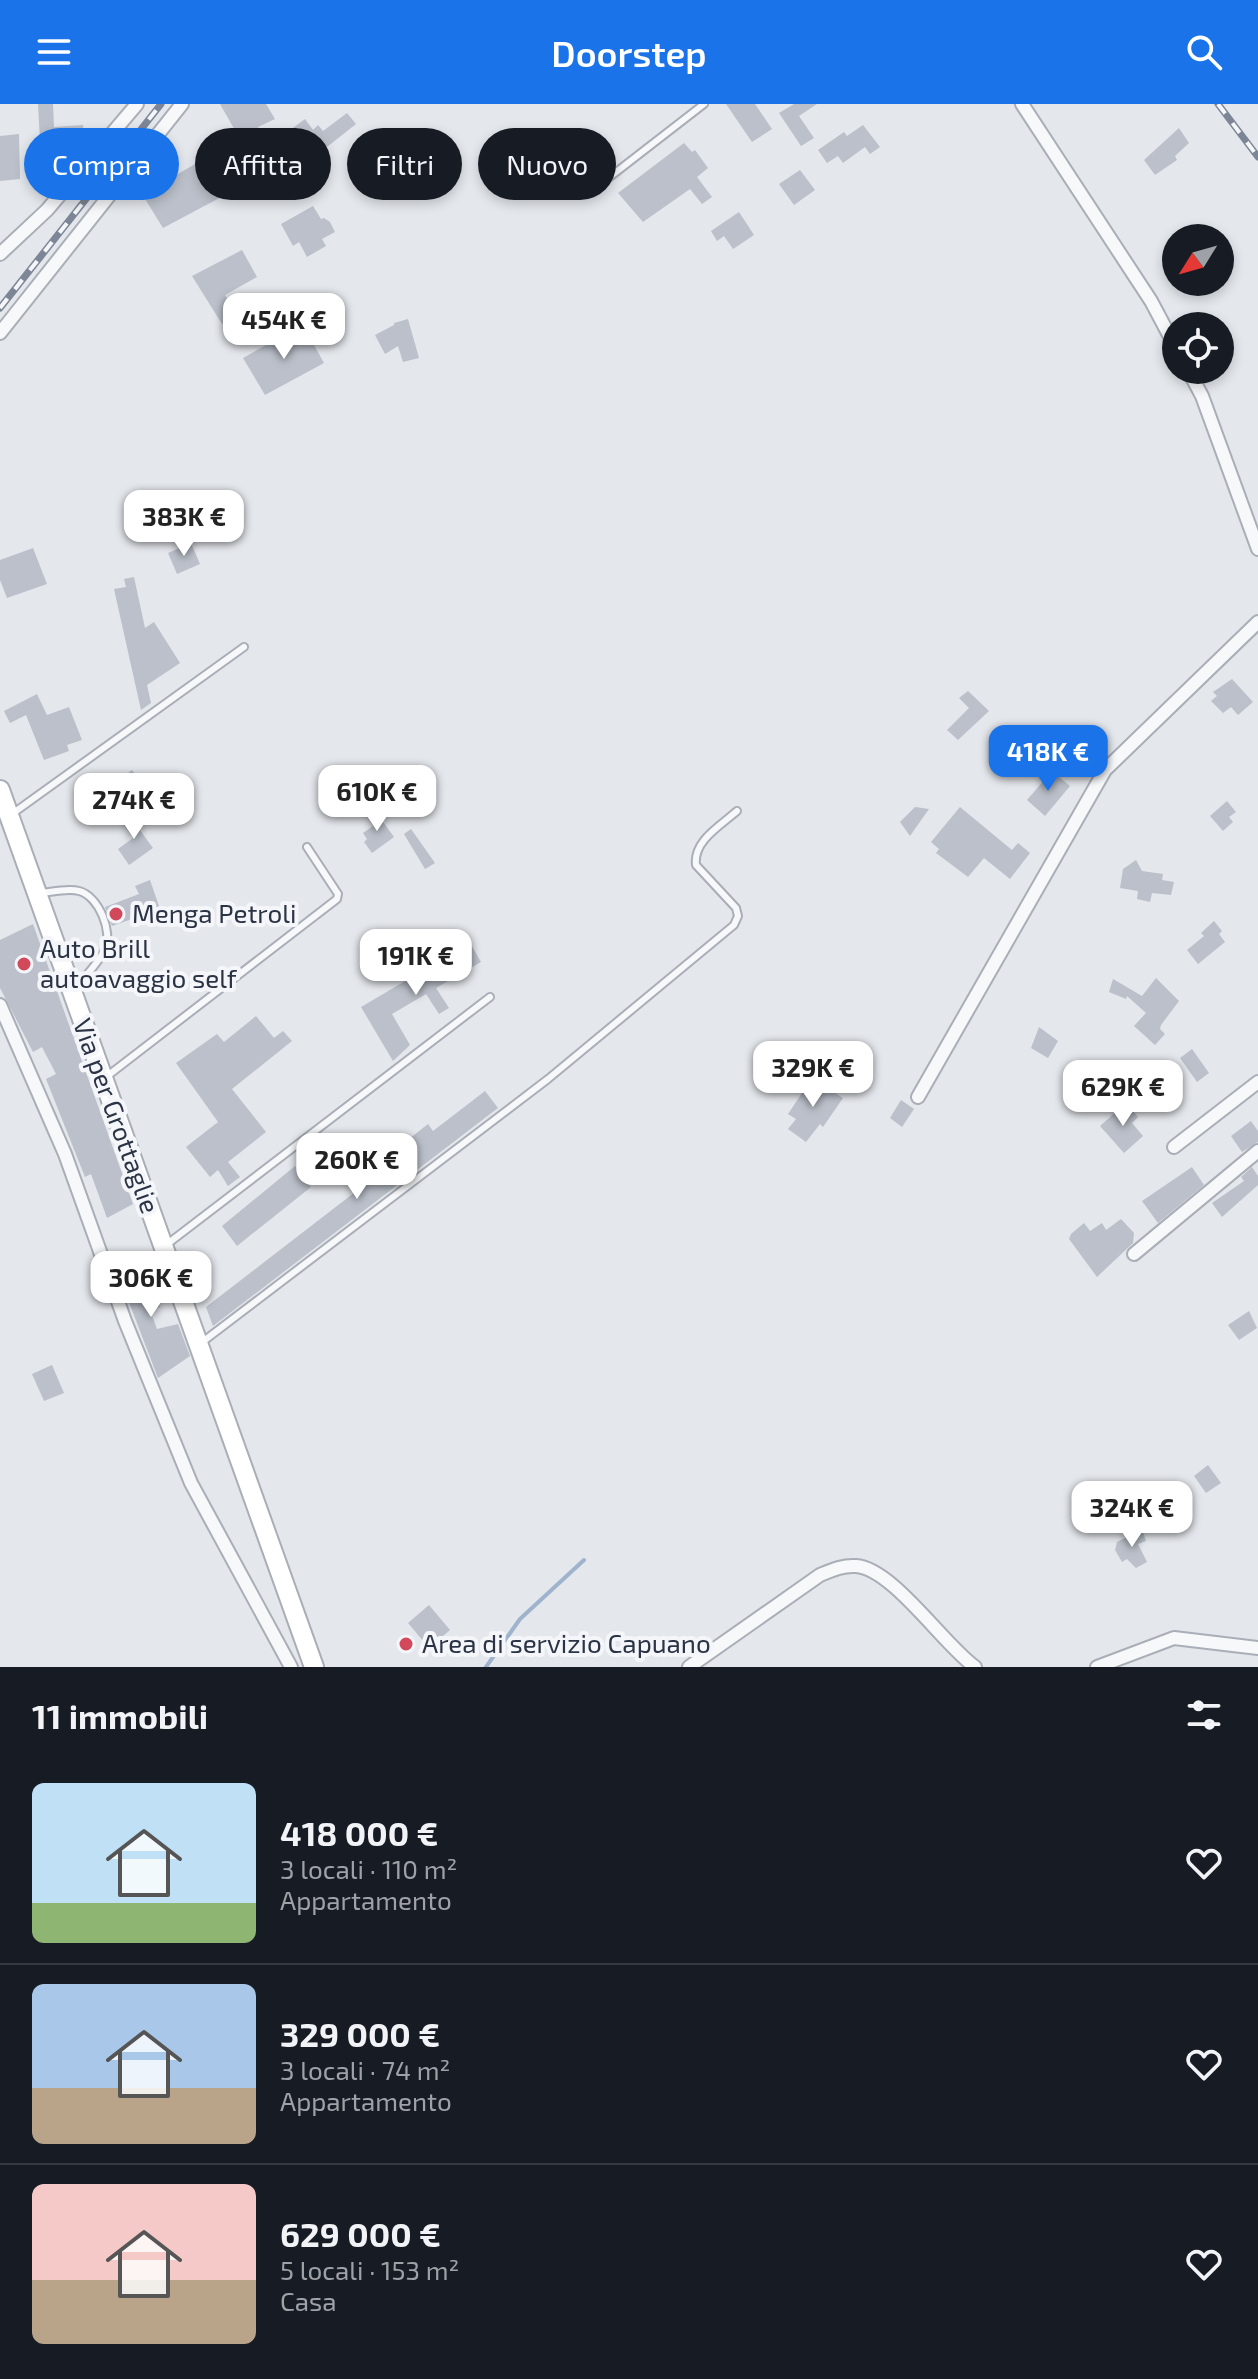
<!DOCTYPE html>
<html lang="it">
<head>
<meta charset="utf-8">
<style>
	body { margin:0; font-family:"Exo 2",sans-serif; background:#242831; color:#f1f3f6; height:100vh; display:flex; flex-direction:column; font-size:30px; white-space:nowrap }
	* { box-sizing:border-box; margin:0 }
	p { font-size:26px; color:#9ea1a6 }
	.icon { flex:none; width:44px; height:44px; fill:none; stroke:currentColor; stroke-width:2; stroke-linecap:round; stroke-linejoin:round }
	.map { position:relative; height:1563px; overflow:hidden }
	.side { display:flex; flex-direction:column; background:#171b24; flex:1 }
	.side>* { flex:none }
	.banner { position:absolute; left:24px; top:24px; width:800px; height:72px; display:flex; gap:16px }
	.needle { width:52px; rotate:233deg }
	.controls { position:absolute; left:1162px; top:120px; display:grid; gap:16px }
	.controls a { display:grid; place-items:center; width:72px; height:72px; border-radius:50%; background:#171b24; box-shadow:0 4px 12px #0003; font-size:40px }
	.price { position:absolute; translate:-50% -68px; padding:0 18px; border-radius:16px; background:#fff; color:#222; font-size:26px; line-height:52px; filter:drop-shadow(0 2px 4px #0008) }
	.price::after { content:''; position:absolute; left:50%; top:48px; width:24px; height:18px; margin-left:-12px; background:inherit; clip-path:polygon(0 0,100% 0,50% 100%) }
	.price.active { background:#1a73e8; color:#fff }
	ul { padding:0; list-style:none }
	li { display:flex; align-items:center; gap:24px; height:200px; padding:0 32px }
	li+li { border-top:2px solid #363941 }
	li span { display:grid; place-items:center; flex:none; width:224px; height:160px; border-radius:12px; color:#555 }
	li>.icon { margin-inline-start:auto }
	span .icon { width:96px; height:96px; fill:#fffc; stroke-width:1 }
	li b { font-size:34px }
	h2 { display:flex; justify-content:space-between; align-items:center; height:96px; padding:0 32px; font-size:34px }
	.pill { padding:0 28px; border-radius:36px; background:#171b24; box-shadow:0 4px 12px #0003; font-size:28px; line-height:72px }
	.pill.active { background:#1a73e8; color:#fff }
	header { display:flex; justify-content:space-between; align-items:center; height:104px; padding:0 32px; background:#1a73e8; color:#fff; font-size:36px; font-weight:600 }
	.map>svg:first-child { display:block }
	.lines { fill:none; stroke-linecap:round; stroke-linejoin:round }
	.stream { stroke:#9fb4cc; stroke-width:4 }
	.building { fill:#bbc0ca }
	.lane-casing { stroke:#a9aeb7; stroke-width:10 }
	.street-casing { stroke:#a9aeb7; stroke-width:16 }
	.secondary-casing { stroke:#a9aeb7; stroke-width:22 }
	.lane { stroke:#f7f8fa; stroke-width:6 }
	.street { stroke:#f7f8fa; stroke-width:12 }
	.secondary { stroke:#fff; stroke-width:18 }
	.rail-casing { stroke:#7d8696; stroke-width:7 }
	.rail { stroke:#f4f6f9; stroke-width:4; stroke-dasharray:12; stroke-linecap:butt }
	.poi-dot { fill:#d1495b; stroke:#f4f6f9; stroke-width:3 }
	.labels { text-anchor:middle; stroke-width:8; stroke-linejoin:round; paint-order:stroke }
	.poi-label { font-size:26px; fill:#2b3445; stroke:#f4f6f9; text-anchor:start }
	.street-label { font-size:26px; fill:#2b3445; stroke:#f4f6f9 }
</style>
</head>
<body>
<header><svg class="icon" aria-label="menu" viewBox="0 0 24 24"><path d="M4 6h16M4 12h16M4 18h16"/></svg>Doorstep<svg class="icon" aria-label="search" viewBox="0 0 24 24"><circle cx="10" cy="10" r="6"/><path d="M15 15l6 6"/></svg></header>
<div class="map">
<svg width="1258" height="1563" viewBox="0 0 1258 1563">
	<rect width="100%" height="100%" fill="#e4e7ec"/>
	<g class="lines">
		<!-- stream -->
		<polyline class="stream" points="486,1563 520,1515 584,1456"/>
	</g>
	<!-- building -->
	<g class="building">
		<polygon points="38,0 53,0 54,23 83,21 84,35 70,36 71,48 53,49 54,73 42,74"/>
		<polygon points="220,0 266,0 275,15 258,23 271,48 253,58"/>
		<polygon points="726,0 755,0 772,25 752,38"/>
		<polygon points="794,0 817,0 799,12 814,34 801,42 779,9"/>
		<polygon points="347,9 356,20 303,62 295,49 299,46 286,29 305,15 313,26 318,21 323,27"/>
		<polygon points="863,21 880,43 870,50 865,43 843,59 838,52 827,59 818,46 844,28 847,32"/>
		<polygon points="1179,24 1189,39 1175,52 1177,56 1155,71 1144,56"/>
		<polygon points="19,30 20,75 0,77 0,32"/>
		<polygon points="684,39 692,48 695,46 708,64 697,73 712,93 702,100 690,85 643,118 618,89"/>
		<polygon points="206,54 227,90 163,124 142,90"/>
		<polygon points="800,66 815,86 794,101 779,80"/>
		<polygon points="313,102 321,115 324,114 330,118 335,128 322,135 326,142 307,153 299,138 293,142 281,120"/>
		<polygon points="739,108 754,131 733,145 724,132 717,137 711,127"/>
		<polygon points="242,146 257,173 225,191 236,212 222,220 192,172"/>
		<polygon points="408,215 419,254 403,258 398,242 385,250 375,231 394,221 394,219"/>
		<polygon points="303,221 324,259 265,291 243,254 275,236 277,241"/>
		<polygon points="191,439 200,460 177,470 168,449"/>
		<polygon points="33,444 47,480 7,494 0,476 0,456"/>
		<polygon points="134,473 145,524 154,518 180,559 147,581 151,599 141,606 114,485 126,483 124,475"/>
		<polygon points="1232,575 1253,598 1238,611 1231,603 1223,609 1211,597 1217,592 1213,588"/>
		<polygon points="968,587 989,607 958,636 947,626 969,604 959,594"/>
		<polygon points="37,590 47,611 69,603 82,636 67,641 69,647 44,656 26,611 10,619 4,607"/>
		<polygon points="132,666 146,685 100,718 87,699"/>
		<polygon points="1052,667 1070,682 1045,712 1027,696"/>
		<polygon points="1227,697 1236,708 1229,713 1233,718 1223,727 1210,712"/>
		<polygon points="915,703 929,705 910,732 900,718"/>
		<polygon points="960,703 1012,746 1018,739 1030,749 1010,775 984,754 968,773 936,749 939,745 931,738"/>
		<polygon points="126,707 153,744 129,761 118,745 133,734 118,713"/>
		<polygon points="375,707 394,733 372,749 364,738 367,735 363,729 373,722 367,713"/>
		<polygon points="411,725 435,759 425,765 404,730"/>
		<polygon points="1136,756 1142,767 1163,770 1162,776 1174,778 1171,791 1152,789 1150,798 1137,795 1138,787 1120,784 1123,765"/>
		<polygon points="150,776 161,808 147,813 146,810 112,822 105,803 139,790 135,782"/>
		<polygon points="1214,817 1222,827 1219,830 1225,838 1198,860 1187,846 1204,832 1201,829"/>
		<polygon points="33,820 133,1100 107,1114 91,1070 85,1073 46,975 56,970 42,943 33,948 0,884 0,836"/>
		<polygon points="470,839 481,858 436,884 449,904 439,910 426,890 392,910 410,941 393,957 361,903"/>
		<polygon points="1156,874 1179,897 1161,921 1160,925 1165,930 1155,941 1134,922 1146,909 1127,892 1126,895 1109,888 1113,875 1142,892"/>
		<polygon points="256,912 274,934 283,927 292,937 232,985 266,1028 228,1058 240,1073 228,1082 218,1066 210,1073 186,1043 218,1018 176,959 217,930 224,938"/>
		<polygon points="1039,923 1058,937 1048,954 1031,944"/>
		<polygon points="1192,945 1209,969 1197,978 1180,954"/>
		<polygon points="812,974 843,994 823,1023 820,1020 806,1038 788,1025 796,1015 788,1010"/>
		<polygon points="485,987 498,1004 213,1222 206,1203 372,1075 367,1068 428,1020 433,1027"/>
		<polygon points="901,996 914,1005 902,1023 890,1014"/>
		<polygon points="1126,999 1138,1013 1132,1019 1143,1032 1124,1049 1100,1022"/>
		<polygon points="1251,1017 1258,1027 1258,1038 1242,1048 1231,1032"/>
		<polygon points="295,1062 311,1083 237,1142 222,1122"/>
		<polygon points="1192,1063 1204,1081 1158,1119 1142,1097"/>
		<polygon points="1252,1063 1258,1072 1258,1081 1222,1113 1212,1099 1244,1077 1241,1073"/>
		<polygon points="1121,1115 1134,1129 1133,1139 1097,1173 1069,1135 1071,1130 1084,1119 1090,1127 1102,1119 1106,1126"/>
		<polygon points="135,1150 160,1203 150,1206 157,1225 178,1220 190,1252 158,1274 114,1159"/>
		<polygon points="1249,1207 1257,1224 1239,1236 1228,1221"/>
		<polygon points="52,1261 64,1289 44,1297 32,1270"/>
		<polygon points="1208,1361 1221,1379 1206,1389 1194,1372"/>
		<polygon points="1142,1425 1146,1437 1138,1440 1147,1458 1136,1464 1127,1455 1122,1458 1115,1446 1117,1438"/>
		<polygon points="429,1501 450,1526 429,1544 408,1519"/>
	</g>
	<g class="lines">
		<defs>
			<g id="lane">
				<polyline points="602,79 704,0"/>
				<polyline points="12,710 244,543"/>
				<path d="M 41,789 C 52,788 68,784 79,787 C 99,792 113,828 105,845 C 99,859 84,873 74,886"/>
				<polyline points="106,973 337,795 338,790 307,743"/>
				<polyline points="166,1141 490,893"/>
				<path d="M 201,1239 L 548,975 L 734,821 L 738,812 L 736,804 L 696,761 C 693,737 720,722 737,707"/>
			</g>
			<g id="street">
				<polyline points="1022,0 1151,197 1176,244"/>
				<polyline points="0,150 47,106 137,0"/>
				<polyline points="0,229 182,0"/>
				<polyline points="1188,266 1202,292 1258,445"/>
				<polyline points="0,901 65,1050 125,1217 191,1379 291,1563"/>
				<polyline points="918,993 1105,666 1258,518"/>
				<polyline points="1174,1043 1258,978"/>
				<polyline points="1134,1150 1258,1047"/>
				<path d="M 689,1563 L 820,1471 C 832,1466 843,1461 856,1462 C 892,1464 944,1541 975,1563"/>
				<polyline points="1097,1563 1174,1534 1258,1544"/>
			</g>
			<polyline id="secondary" points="0,686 314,1563"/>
		</defs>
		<!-- lane casing -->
		<use href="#lane" class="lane-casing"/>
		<!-- street casing -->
		<use href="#street" class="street-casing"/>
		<!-- secondary casing -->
		<use href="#secondary" class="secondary-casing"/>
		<!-- lane -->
		<use href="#lane" class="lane"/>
		<!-- street -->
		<use href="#street" class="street"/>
		<!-- secondary -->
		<use href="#secondary" class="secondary"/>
		<defs>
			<g id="rail">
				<polyline points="1218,0 1258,53"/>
				<polyline points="0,204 161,0"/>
			</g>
		</defs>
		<!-- rail casing -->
		<use href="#rail" class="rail-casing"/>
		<!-- rail -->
		<use href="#rail" class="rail"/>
	</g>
	<!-- markers -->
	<g class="poi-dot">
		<circle cx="116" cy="810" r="8"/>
		<circle cx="24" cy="860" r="8"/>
		<circle cx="406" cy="1540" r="8"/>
	</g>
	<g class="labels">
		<!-- poi labels -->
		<g class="poi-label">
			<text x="132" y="819">Menga Petroli</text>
			<text x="40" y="854">Auto Brill<tspan x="40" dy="30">autoavaggio self</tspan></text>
			<text x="422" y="1549">Area di servizio Capuano</text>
		</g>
		<!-- street labels -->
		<g class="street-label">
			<text transform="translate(116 1012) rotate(70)" y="9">Via per Grottaglie</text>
		</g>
	</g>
</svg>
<div class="controls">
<a><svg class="needle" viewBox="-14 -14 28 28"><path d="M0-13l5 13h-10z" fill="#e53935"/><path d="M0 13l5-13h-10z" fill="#9ea1a6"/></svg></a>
<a><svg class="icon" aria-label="locate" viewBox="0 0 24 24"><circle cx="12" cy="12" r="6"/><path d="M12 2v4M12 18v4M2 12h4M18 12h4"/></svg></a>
</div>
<b class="price" style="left:284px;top:257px">454K €</b>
<b class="price" style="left:184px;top:454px">383K €</b>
<b class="price active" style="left:1048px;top:689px">418K €</b>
<b class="price" style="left:377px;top:729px">610K €</b>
<b class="price" style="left:134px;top:737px">274K €</b>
<b class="price" style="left:416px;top:893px">191K €</b>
<b class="price" style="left:813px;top:1005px">329K €</b>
<b class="price" style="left:1123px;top:1024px">629K €</b>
<b class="price" style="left:357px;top:1097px">260K €</b>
<b class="price" style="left:151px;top:1215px">306K €</b>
<b class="price" style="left:1132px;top:1445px">324K €</b>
<div class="banner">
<a class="pill active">Compra</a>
<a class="pill">Affitta</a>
<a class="pill">Filtri</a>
<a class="pill">Nuovo</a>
</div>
</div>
<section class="side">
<h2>11 immobili<svg class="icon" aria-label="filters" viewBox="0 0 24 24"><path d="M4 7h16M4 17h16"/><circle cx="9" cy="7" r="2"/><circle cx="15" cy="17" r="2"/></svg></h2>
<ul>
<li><span style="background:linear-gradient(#bfe0f5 75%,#8fb573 0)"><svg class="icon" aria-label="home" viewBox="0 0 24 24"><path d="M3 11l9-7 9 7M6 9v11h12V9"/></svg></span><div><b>418 000 €</b><p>3 locali · 110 m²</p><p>Appartamento</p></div><svg class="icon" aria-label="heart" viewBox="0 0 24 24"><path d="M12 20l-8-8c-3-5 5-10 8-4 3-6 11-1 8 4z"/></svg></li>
<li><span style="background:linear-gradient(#a9c7e8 65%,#b9a48a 0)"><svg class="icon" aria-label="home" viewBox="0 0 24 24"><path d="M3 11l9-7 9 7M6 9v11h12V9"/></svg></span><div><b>329 000 €</b><p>3 locali · 74 m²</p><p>Appartamento</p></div><svg class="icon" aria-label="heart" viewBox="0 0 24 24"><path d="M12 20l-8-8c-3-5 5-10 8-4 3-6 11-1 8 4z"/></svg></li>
<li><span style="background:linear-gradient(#f6c9c9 60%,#b9a48a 0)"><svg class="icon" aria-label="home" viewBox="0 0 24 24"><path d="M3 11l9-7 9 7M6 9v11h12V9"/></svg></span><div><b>629 000 €</b><p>5 locali · 153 m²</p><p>Casa</p></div><svg class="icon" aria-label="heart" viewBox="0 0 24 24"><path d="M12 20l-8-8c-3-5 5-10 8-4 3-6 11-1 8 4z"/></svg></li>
</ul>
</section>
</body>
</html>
